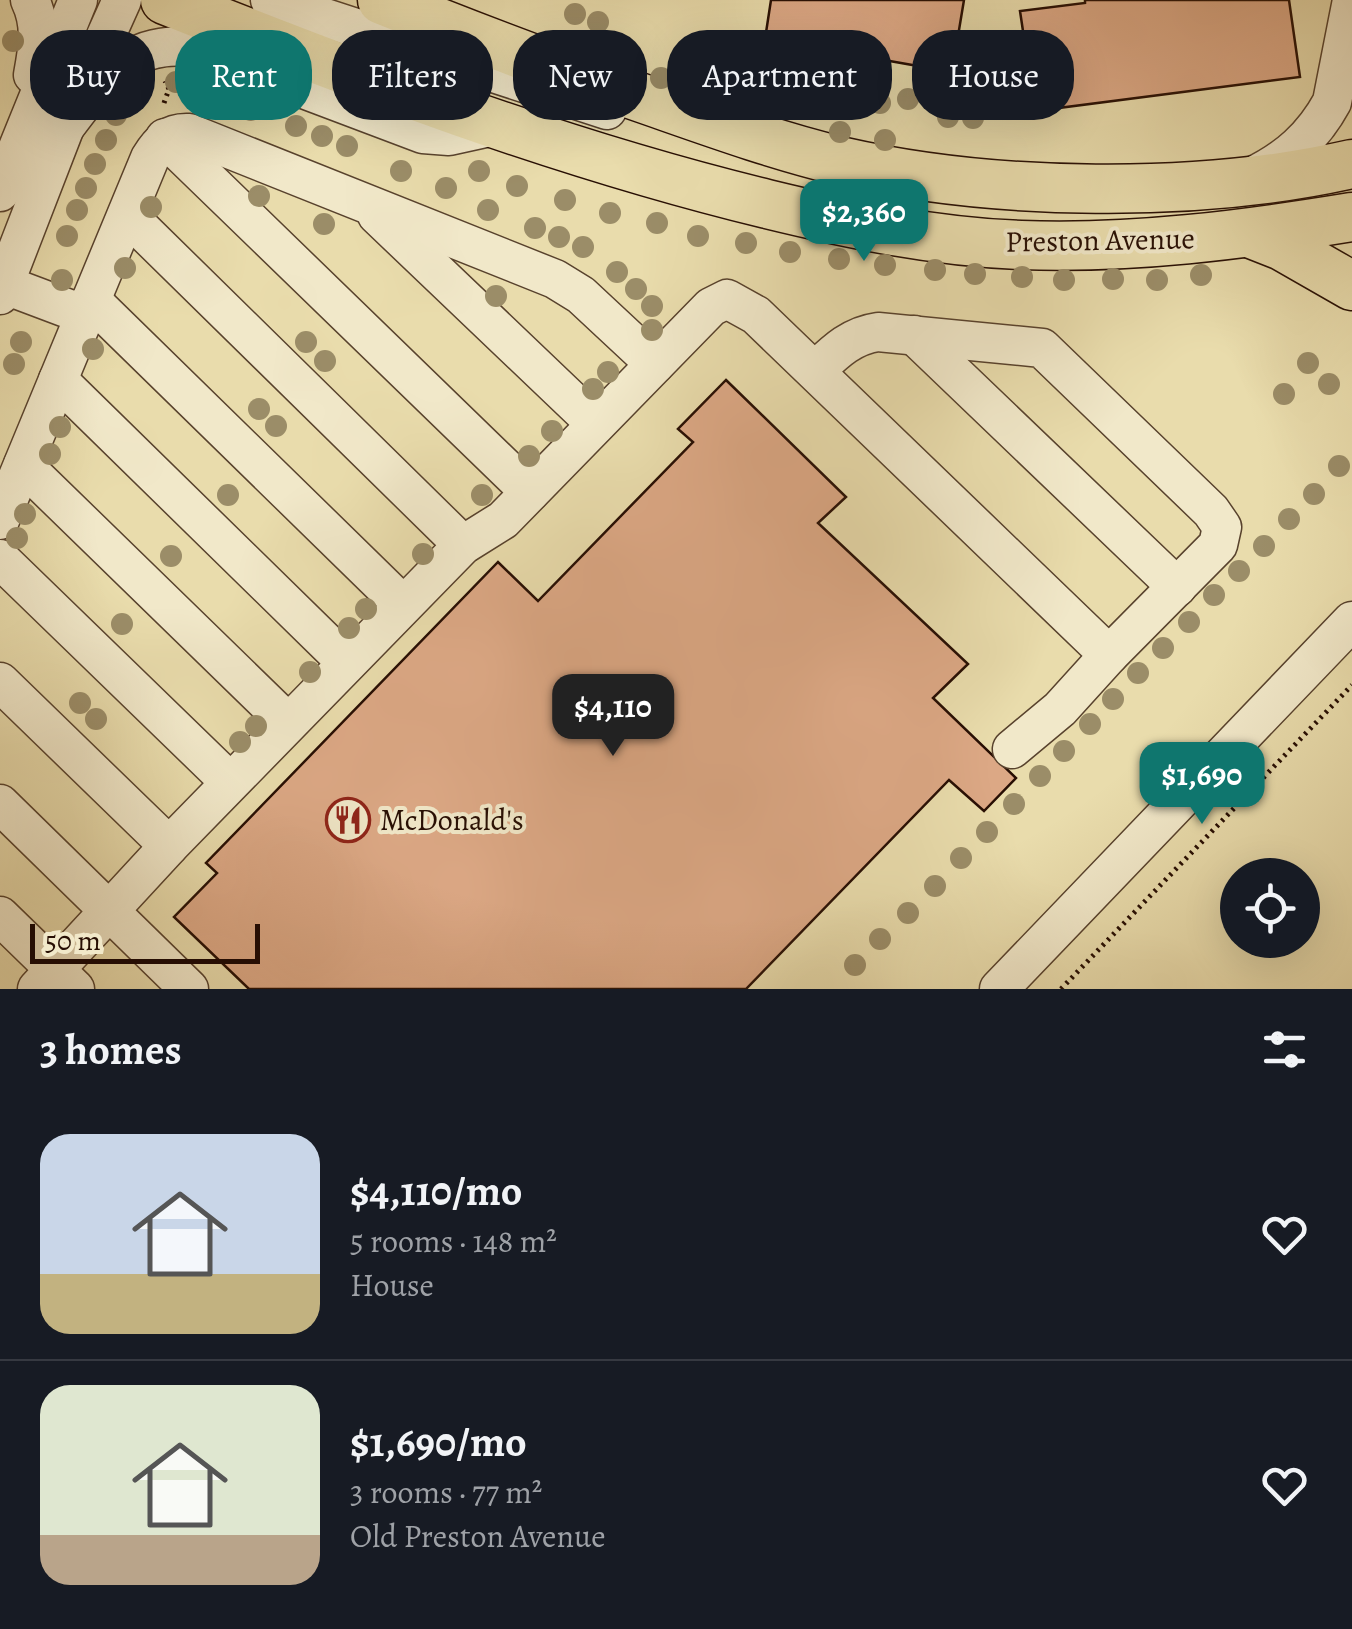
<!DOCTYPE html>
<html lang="en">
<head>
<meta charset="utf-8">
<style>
	body { margin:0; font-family:Alegreya,serif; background:#242831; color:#f1f3f6; height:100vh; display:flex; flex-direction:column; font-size:38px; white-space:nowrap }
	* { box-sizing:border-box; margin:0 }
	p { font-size:32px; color:#9ea1a6 }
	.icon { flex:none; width:55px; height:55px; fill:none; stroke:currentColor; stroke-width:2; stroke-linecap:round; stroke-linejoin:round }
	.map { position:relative; height:989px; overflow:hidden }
	.drawer { display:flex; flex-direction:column; background:#171b24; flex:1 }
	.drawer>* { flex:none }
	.hud { position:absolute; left:30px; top:30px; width:1292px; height:90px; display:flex; gap:20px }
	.tools { position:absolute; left:1220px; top:858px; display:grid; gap:20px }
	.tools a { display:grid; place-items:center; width:100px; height:100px; border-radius:50%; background:#171b24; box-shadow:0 10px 40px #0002; font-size:50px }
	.scale { position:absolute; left:30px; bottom:25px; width:230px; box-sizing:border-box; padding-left:10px; border:5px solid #270e03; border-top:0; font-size:28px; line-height:35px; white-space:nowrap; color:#270e03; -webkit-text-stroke:8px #f1e8c9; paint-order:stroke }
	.price { position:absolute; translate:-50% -85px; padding:0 22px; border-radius:20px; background:#0f766e; color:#fff; font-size:32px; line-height:65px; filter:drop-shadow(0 2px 5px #0008) }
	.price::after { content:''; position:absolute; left:50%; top:60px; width:30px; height:22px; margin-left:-15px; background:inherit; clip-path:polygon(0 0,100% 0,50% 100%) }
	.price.on { background:#222; color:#fff }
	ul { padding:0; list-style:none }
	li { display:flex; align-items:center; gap:30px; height:250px; padding:0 40px }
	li+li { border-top:2px solid #363941 }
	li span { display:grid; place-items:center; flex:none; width:280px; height:200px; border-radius:30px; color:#555 }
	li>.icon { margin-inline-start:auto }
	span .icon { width:120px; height:120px; fill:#fffc; stroke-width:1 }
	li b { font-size:42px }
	h2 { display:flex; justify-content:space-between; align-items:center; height:120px; padding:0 40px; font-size:42px }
	.tag { padding:0 35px; border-radius:40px; background:#171b24; box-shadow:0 10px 40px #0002; font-size:35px; line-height:90px }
	.tag.on { background:#0f766e; color:#fff }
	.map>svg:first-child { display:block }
	.building { fill:#dca885; stroke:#270e03; stroke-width:2.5 }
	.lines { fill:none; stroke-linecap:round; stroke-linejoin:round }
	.minor-casing { stroke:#58422d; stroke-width:41 }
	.major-casing { stroke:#270e03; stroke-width:51 }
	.path { stroke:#270e03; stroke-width:5; stroke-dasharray:2.5 5; stroke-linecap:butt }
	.minor { stroke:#f1e8c9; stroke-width:38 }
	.major { stroke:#e9dcac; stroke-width:48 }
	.tree { fill:#9b8d68 }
	.labels { text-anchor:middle; stroke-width:8; stroke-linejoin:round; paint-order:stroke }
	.street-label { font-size:30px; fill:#270e03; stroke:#f1e8c9 }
	.poi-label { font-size:30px; fill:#270e03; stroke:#f1e8c9; text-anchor:start }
</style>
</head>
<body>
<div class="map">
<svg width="1352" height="989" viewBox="0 0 1352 989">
	<rect width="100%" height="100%" fill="#e9dcac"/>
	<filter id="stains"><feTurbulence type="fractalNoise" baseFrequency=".002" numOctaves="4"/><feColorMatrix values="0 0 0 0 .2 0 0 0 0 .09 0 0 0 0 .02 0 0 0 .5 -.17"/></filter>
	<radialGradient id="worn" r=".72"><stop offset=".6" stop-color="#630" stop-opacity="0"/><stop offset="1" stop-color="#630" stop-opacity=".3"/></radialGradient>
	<!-- building -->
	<g class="building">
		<polygon points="771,0 964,0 952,72 765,39"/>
		<polygon points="1085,0 1289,0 1300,77 1035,111 1020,11 1085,3"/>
		<polygon points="726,380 846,497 818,523 968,664 933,698 1016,778 984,811 949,780 746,989 249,989 174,917 217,873 206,863 498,562 538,601 693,442 678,429"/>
	</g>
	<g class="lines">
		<defs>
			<g id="minor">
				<path d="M 30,0 C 42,25 38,48 33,75"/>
				<polyline points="270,0 607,110"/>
				<path d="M 65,127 C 101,79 131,38 195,48 L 423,134 L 449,136 L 499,125"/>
				<polyline points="165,138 530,492"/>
				<path d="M 1251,177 C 1287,160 1313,137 1332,102 L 1352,0"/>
				<polyline points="0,192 78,0"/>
				<polyline points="127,215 463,545"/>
				<polyline points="377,215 596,424"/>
				<polyline points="0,283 85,315"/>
				<polyline points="0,295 65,127 122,0"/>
				<polyline points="91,300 403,605"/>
				<polyline points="914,335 1177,587"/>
				<path d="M 815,371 C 834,353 850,336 878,332 L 1042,348 L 1211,511 L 1222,527 L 1218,545 L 1109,655"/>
				<polyline points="58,380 347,663"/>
				<polyline points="23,465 288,723"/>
				<path d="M 0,520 L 150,158 C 160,142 169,132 189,133 L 555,279 L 581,295 L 655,364"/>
				<polyline points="0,559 230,782"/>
				<polyline points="0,682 169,846 463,545 503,520 711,307 727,299 756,315 1109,655 1060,709 1012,749"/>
				<polyline points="0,804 189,989"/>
				<polyline points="0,916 75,989"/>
				<polyline points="37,989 169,846"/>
				<polyline points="999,989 1352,621"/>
			</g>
			<g id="major">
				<path d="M 165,0 C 361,78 561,154 767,204 C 849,224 935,242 1021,245 C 1133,249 1242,235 1352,217"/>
				<path d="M 382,0 C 474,37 566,72 659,104 C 719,125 778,146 840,161 C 994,196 1197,199 1352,164"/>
				<polyline points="1249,233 1282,246 1352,286"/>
			</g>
		</defs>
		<!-- minor casing -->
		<use href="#minor" class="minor-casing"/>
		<!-- major casing -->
		<use href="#major" class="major-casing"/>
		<!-- path -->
		<g class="path">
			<polyline points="164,103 169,89 165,81"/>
			<polyline points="1061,989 1352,685"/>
		</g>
		<!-- minor -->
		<use href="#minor" class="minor"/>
		<!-- major -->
		<use href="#major" class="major"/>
	</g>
	<!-- trees -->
	<g class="tree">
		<circle cx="575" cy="14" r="11"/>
		<circle cx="598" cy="22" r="11"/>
		<circle cx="13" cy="41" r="11"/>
		<circle cx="700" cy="61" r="11"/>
		<circle cx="734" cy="67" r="11"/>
		<circle cx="661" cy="78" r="11"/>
		<circle cx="766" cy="78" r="11"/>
		<circle cx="176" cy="82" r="11"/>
		<circle cx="796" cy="86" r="11"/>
		<circle cx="199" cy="89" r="11"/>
		<circle cx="704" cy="91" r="11"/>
		<circle cx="130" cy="93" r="11"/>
		<circle cx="829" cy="94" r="11"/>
		<circle cx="227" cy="99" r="11"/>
		<circle cx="908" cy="99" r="11"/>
		<circle cx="880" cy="103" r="11"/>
		<circle cx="251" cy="110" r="11"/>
		<circle cx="116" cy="115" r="11"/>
		<circle cx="948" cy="117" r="11"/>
		<circle cx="973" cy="118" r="11"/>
		<circle cx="296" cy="126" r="11"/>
		<circle cx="840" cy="132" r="11"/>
		<circle cx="322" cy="136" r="11"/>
		<circle cx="106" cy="140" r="11"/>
		<circle cx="885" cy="140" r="11"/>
		<circle cx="347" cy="146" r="11"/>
		<circle cx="95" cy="164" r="11"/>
		<circle cx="401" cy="171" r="11"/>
		<circle cx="479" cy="171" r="11"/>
		<circle cx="517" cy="186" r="11"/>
		<circle cx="86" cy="188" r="11"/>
		<circle cx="446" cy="188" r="11"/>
		<circle cx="259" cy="196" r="11"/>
		<circle cx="842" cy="196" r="11"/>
		<circle cx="879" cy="199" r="11"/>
		<circle cx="565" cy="200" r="11"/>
		<circle cx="151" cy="207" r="11"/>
		<circle cx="77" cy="210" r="11"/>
		<circle cx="488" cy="210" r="11"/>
		<circle cx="610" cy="213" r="11"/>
		<circle cx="657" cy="223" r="11"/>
		<circle cx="324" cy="224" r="11"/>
		<circle cx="535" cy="228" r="11"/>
		<circle cx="67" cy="236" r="11"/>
		<circle cx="698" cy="236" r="11"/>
		<circle cx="559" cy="237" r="11"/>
		<circle cx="746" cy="243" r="11"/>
		<circle cx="583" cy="247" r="11"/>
		<circle cx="790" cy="252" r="11"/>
		<circle cx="839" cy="259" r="11"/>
		<circle cx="885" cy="265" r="11"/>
		<circle cx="125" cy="268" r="11"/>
		<circle cx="935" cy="270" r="11"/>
		<circle cx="617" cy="272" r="11"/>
		<circle cx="975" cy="274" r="11"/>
		<circle cx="1201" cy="275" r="11"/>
		<circle cx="1022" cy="277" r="11"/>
		<circle cx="1113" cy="279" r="11"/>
		<circle cx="62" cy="280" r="11"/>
		<circle cx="1064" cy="280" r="11"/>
		<circle cx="1157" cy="280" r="11"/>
		<circle cx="636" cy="289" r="11"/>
		<circle cx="496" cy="296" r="11"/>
		<circle cx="652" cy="306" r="11"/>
		<circle cx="652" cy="330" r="11"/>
		<circle cx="21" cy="342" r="11"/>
		<circle cx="306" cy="342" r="11"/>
		<circle cx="93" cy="349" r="11"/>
		<circle cx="325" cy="361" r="11"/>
		<circle cx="1308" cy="363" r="11"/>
		<circle cx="14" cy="364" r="11"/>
		<circle cx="608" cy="372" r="11"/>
		<circle cx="1329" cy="384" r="11"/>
		<circle cx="593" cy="389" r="11"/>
		<circle cx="1284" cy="394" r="11"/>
		<circle cx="259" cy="409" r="11"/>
		<circle cx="276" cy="426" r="11"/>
		<circle cx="60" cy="427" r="11"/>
		<circle cx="552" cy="431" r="11"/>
		<circle cx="50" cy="454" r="11"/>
		<circle cx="529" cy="456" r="11"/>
		<circle cx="1339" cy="466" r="11"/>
		<circle cx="1314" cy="494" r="11"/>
		<circle cx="228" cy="495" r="11"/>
		<circle cx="482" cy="495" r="11"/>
		<circle cx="25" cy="514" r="11"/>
		<circle cx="1289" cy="519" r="11"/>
		<circle cx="17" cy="538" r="11"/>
		<circle cx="1264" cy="546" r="11"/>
		<circle cx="423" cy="554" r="11"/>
		<circle cx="171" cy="556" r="11"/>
		<circle cx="1239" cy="571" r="11"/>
		<circle cx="1214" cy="595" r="11"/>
		<circle cx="366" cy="609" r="11"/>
		<circle cx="1189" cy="622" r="11"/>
		<circle cx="122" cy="624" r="11"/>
		<circle cx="349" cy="628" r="11"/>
		<circle cx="1163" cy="648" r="11"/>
		<circle cx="310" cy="672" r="11"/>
		<circle cx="1138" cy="673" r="11"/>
		<circle cx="1113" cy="699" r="11"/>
		<circle cx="80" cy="703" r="11"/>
		<circle cx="96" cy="719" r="11"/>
		<circle cx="1090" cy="724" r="11"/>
		<circle cx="256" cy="726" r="11"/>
		<circle cx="240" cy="742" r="11"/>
		<circle cx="1064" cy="751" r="11"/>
		<circle cx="1040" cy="776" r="11"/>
		<circle cx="1014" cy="804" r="11"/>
		<circle cx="987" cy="832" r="11"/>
		<circle cx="961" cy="858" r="11"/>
		<circle cx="935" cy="886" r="11"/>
		<circle cx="908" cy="913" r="11"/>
		<circle cx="880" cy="939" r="11"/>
		<circle cx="855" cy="965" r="11"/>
	</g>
	<!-- icons -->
	<defs>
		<symbol id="restaurant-ring" viewBox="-11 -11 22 22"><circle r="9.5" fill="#f1e8c9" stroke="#8f2418" stroke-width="1.5"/><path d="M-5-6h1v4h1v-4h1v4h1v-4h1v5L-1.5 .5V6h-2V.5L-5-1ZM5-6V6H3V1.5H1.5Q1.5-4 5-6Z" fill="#8f2418"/></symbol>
	</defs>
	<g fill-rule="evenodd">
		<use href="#restaurant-ring" x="323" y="795" width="50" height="50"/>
	</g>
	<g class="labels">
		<!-- street labels -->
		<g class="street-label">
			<text transform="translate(1100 240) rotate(-1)" y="10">Preston Avenue</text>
		</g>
		<!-- poi labels -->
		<g class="poi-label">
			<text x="380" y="830">McDonald's</text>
		</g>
	</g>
	<rect width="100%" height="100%" filter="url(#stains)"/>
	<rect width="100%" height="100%" fill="url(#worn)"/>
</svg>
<div class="tools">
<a><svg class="icon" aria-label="locate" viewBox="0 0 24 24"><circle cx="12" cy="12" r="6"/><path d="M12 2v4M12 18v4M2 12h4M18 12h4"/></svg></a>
</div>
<div class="scale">50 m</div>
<b class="price" style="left:864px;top:264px">$2,360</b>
<b class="price on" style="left:613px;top:759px">$4,110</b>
<b class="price" style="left:1202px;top:827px">$1,690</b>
<div class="hud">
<a class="tag">Buy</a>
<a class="tag on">Rent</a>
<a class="tag">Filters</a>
<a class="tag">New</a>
<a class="tag">Apartment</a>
<a class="tag">House</a>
</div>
</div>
<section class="drawer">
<h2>3 homes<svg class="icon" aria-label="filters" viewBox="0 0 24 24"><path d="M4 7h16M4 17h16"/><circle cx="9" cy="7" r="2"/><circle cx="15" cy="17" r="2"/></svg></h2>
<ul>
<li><span style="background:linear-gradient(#c9d6e8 70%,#c2b280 0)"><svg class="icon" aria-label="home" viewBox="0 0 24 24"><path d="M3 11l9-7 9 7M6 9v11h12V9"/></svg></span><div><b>$4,110/mo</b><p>5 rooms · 148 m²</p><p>House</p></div><svg class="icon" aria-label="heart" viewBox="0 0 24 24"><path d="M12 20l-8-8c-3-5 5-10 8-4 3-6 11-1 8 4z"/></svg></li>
<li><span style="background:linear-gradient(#dfe7d0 75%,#b9a48a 0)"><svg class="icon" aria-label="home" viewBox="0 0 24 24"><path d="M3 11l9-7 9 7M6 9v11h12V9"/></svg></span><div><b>$1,690/mo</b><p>3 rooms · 77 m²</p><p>Old Preston Avenue</p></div><svg class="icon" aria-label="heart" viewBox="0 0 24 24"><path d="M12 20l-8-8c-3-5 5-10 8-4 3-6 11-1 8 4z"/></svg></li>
</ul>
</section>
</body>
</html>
